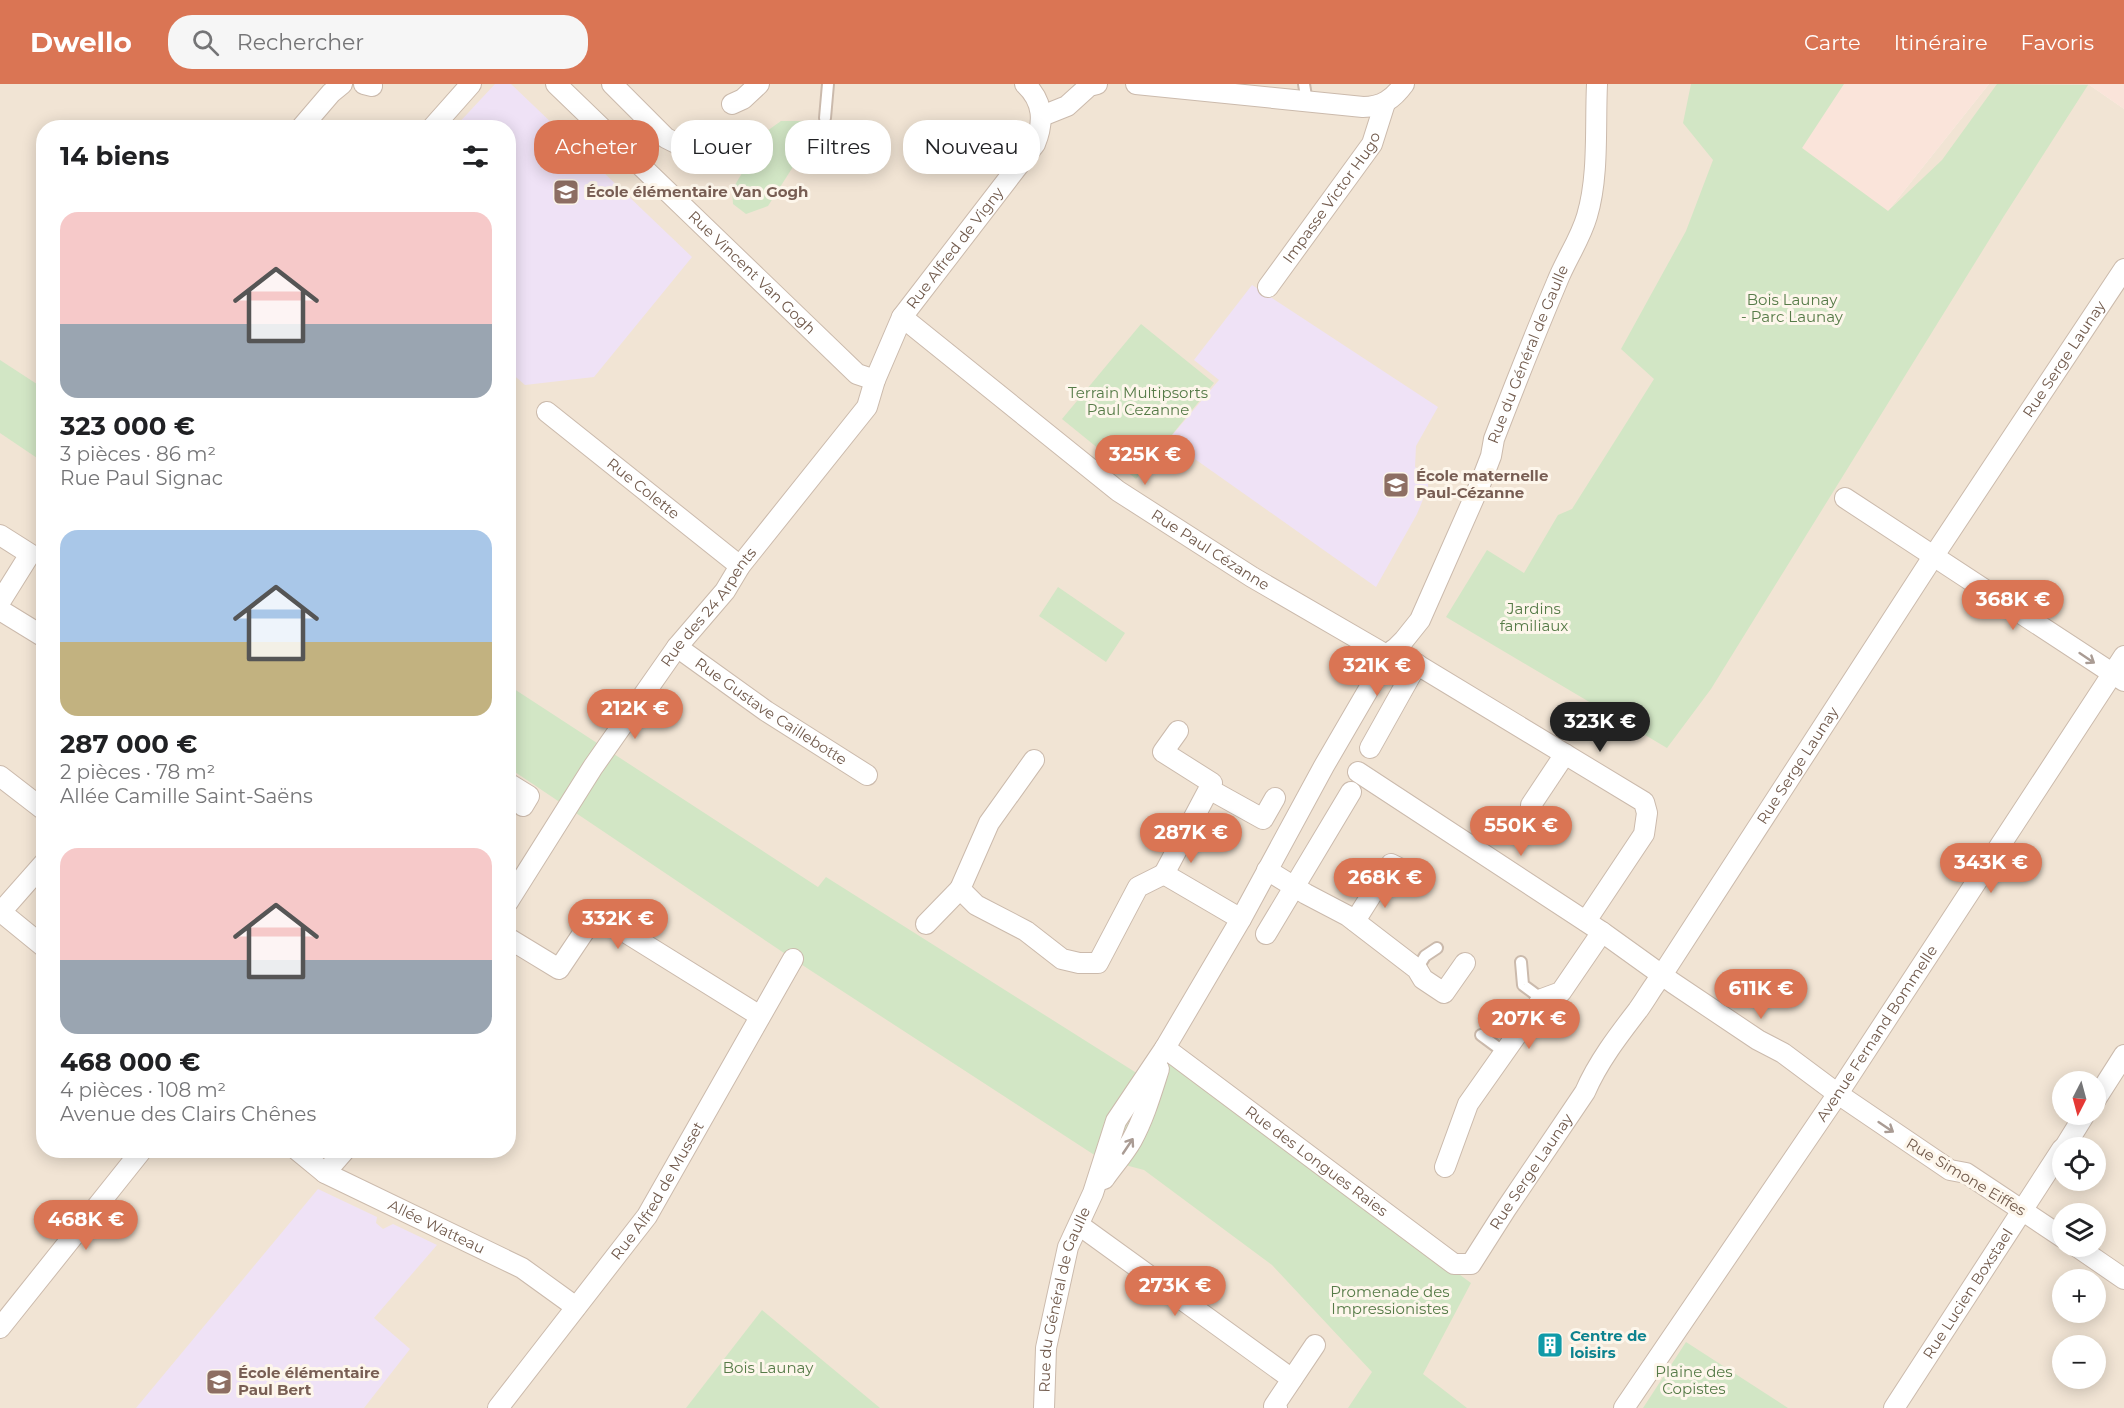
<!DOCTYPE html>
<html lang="fr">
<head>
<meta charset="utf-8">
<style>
	body { margin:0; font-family:Montserrat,sans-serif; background:#f6f6f6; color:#202124; height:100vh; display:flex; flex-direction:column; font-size:22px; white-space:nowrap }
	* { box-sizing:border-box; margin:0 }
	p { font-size:20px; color:#757577 }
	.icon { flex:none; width:33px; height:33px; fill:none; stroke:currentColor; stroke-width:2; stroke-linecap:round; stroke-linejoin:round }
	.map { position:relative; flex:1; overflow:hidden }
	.drawer { position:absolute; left:36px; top:36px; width:480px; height:1038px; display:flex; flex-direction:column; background:#fff; border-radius:24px; box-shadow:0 3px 15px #0003 }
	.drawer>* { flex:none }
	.top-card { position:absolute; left:534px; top:36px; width:570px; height:54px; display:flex; gap:12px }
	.needle { width:39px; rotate:186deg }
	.buttons { position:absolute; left:2052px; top:987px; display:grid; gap:12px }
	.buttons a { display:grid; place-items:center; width:54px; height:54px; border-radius:50%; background:#fff; box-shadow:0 3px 15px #0003; font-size:30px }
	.price { position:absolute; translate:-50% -51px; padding:0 14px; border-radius:21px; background:#da7554; color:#fff; font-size:20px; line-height:39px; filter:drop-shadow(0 2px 3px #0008) }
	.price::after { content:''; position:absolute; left:50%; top:36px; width:18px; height:14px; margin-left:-9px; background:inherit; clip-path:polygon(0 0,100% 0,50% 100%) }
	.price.current { background:#222; color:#fff }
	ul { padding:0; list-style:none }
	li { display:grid; align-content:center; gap:12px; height:318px; padding:0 24px }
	li span { display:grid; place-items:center; height:186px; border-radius:18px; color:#555 }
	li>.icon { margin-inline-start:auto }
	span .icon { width:108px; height:108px; fill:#fffc; stroke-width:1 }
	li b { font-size:26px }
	h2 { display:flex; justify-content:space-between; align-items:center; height:72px; padding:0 24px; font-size:26px }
	.chip { padding:0 21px; border-radius:24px; background:#fff; box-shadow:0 3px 15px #0003; font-size:21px; line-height:54px }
	.chip.current { background:#da7554; color:#fff }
	header { display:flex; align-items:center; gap:36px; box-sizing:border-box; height:84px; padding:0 30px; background:#da7554; color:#fff }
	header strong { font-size:28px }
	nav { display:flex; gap:33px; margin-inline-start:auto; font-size:21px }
	.search { width:420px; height:54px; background:#f6f6f6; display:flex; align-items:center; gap:15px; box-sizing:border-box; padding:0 21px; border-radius:24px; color:#757577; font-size:22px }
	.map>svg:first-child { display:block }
	.residential { fill:#f1e4d4; fill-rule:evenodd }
	.commercial { fill:#fae4da }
	.education { fill:#efe2f6 }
	.green { fill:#d2e6c5 }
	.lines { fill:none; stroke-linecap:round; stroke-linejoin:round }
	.lane-casing { stroke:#cbbaac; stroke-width:14 }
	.street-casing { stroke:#cbbaac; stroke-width:22 }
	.lane { stroke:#fff; stroke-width:10 }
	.street { stroke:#fff; stroke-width:20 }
	.oneway { stroke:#aa9c94 }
	.labels { text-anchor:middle; stroke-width:6; stroke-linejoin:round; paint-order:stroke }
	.education-label { font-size:15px; font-weight:bold; fill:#785e54; stroke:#fdf6eb; text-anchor:start }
	.street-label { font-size:15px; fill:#715a4c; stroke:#fdf6eb }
	.park-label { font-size:15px; fill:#567b48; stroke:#fdf6eb }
	.culture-label { font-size:15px; font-weight:bold; fill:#0d838f; stroke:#fdf6eb; text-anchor:start }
</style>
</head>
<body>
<header>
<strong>Dwello</strong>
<div class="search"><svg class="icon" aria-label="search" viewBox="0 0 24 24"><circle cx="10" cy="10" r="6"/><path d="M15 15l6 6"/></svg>Rechercher</div>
<nav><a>Carte</a><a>Itinéraire</a><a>Favoris</a></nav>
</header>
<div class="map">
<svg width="2124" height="1324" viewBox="0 0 2124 1324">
	<rect width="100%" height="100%" fill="#faf2e5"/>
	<!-- residential -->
	<path class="residential" d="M 0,0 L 1842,0 L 1888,127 L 1989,0 L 2088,0 L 2124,25 L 2124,1324 L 0,1324 ZM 44,44 L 508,44 L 508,1066 L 44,1066 ZM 2062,998 L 2096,998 L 2096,1030 L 2062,1030 ZM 2062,1064 L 2096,1064 L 2096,1096 L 2062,1096 ZM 2062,1130 L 2096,1130 L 2096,1162 L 2062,1162 ZM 2062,1196 L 2096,1196 L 2096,1228 L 2062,1228 ZM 2062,1262 L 2096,1262 L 2096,1294 L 2062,1294 Z"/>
	<!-- commercial -->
	<g class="commercial">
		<polygon points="1842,0 1989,0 1888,127 1802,64"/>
		<polygon points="2088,0 2124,0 2124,25"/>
	</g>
	<!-- education -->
	<g class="education">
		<polygon points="495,0 511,0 692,173 594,293 525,301 509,287 508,44 455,43"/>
		<polygon points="1252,201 1438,323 1416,362 1415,383 1428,390 1428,403 1417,430 1376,503 1168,356 1219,296 1194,276"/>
		<polygon points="318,1105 377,1133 376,1139 383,1145 393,1140 437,1161 374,1234 410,1265 364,1324 136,1324"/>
	</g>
	<!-- green -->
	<g class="green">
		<polygon points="1691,0 1844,0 1802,64 1888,127 1942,76 1997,0 2088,1 2004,132 1711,605 1667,664 1446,533 1487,466 1524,489 1558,431 1572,425 1654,295 1621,265 1686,147 1713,76 1683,39"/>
		<polygon points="781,37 805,37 805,64 768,122 746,130 733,120 732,106 767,47"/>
		<polygon points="1141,240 1214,299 1136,395 1062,335"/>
		<polygon points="0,276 43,304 43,378 0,349"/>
		<polygon points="1058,503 1125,549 1106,578 1039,532"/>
		<polygon points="508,601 818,803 826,793 1154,1000 1163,972 1471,1199 1423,1290 1467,1324 1348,1324 1372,1288 1272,1181 1144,1086 1099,1074 793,875 509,684"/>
		<polygon points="762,1226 880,1324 686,1324"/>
		<polygon points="1686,1258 1788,1324 1789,1324 1643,1324"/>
	</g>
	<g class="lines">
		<defs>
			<g id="lane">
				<polyline points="1304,0 1307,18"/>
				<polyline points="825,34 828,0"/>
				<polyline points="1521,878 1523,901 1542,915"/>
				<polyline points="1417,885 1425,872 1437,864"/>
				<polyline points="1481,951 1504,968"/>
			</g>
			<g id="street">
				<polyline points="364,0 372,2"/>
				<path id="s1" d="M 556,0 L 857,290 L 875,296"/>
				<polyline points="612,0 666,54 708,75"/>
				<path d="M 1136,0 L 1363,23 C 1382,23 1393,15 1404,0"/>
				<polyline points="732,20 743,15 759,0"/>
				<polyline points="1042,32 1067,22 1089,2 1097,0"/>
				<polyline points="301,44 331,9 342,0"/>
				<polyline points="432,44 471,0"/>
				<path id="s2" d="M 1268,203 L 1372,60 L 1385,19"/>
				<path id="s3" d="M 902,233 L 1118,407 L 1252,493 L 1388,572"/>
				<path id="s4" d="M 547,328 L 740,482"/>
				<polyline points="1845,414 2124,597"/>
				<polyline points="0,451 30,470 0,518"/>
				<polyline points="0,526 44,553"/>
				<path id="s5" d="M 677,563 L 766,627 L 867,691"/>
				<polyline points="1393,566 1644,718 1647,729 1644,750 1586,837"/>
				<polyline points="1178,647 1163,668 1212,699 1209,705 1263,735 1275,714"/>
				<polyline points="1370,664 1417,580"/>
				<polyline points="1034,676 989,739 960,805 976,821 1026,847 1062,875 1079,879 1098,879 1138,803 1164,790"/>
				<polyline points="1358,688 1602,848 1673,899 1758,956 1783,969 1838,1010 1950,1086 1966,1089 2062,1153"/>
				<polyline points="0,692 44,726"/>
				<polyline points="508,699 529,712 523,722"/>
				<polyline points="1209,705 1164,790 1241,835"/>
				<polyline points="1531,721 1565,670"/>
				<polyline points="1267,786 1306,810 1348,832 1417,885 1423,895 1444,909 1465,879"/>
				<path id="s6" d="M 508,818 L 593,683 L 677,563 L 725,507 L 740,482 L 867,323 L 875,296 L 902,233 L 1035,60 C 1044,38 1044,18 1025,0"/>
				<polyline points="1,828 44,863"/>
				<polyline points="0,829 44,779"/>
				<polyline points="1355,837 1391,780 1399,784"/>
				<polyline points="926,840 960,805"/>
				<polyline points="1266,850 1351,708"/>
				<polyline points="508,854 559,885 596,830 760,932"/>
				<path id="s7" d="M 1165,964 L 1454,1180 L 1471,1180 L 1506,1125 L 1585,1008 C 1598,978 1618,952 1638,926 C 1646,915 1653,902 1662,891 L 1929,479 L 2124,185"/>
				<polyline points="2096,1015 2124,971"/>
				<polyline points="2064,1064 2085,1030"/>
				<path id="s8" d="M 297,1066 L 325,1089 L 522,1184 L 576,1223"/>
				<polyline points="1445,1083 1468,1020 1542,915 1561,908 1602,848"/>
				<polyline points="325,1089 345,1066"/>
				<path d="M 1104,1095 C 1113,1082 1124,1070 1132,1056 C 1144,1034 1151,1010 1159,985"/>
				<polyline points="1079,1141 1292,1295"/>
				<polyline points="2076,1162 2124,1195"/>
				<polyline points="0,1244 142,1066"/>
				<path id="s9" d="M 498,1324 L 647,1132 L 793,875"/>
				<path id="s10" d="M 1044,1324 L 1046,1264 L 1068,1163 L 1093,1109 L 1116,1037 L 1165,964 L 1241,835 L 1324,682 L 1388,572 L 1404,556 L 1420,536 L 1481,398 L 1491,372 L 1494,355 C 1514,303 1535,250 1557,198 C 1566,175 1580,156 1587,132 C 1599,92 1595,42 1597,0"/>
				<polyline points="1277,1324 1274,1322 1315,1261"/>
				<path id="s11" d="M 1624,1324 L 1835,1014 L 2124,572"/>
				<path id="s12" d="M 1894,1324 L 2062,1065"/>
			</g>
		</defs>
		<!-- lane casing -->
		<use href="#lane" class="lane-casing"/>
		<!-- street casing -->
		<use href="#street" class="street-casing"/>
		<!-- lane -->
		<use href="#lane" class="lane"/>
		<!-- street -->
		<use href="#street" class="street"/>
	</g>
	<!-- one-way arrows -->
	<defs><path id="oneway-shaft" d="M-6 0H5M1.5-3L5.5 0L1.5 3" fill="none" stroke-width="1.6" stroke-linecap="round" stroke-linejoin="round" transform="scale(1.5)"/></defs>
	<g class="oneway">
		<use href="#oneway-shaft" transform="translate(2087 574) rotate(34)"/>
		<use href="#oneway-shaft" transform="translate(1886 1043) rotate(34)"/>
		<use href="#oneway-shaft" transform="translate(1128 1062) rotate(-56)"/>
	</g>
	<!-- icons -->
	<defs>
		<symbol id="school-square" viewBox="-11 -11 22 22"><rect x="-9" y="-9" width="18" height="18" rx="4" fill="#8d6e63" stroke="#fdf6eb"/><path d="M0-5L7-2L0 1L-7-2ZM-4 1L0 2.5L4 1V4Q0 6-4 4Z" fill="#fff"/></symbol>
		<symbol id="building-square" viewBox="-11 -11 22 22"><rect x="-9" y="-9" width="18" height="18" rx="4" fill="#0f9aa8" stroke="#fdf6eb"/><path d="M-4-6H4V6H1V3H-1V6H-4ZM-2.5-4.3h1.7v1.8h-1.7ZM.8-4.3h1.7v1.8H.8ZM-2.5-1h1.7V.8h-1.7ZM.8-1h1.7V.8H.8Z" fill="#fff"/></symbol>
	</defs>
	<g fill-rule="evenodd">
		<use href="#school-square" x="551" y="93" width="30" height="30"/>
		<use href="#school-square" x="1381" y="386" width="30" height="30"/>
		<use href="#building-square" x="1535" y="1246" width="30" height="30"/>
		<use href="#school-square" x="204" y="1283" width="30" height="30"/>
	</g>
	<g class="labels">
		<!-- education labels -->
		<g class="education-label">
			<text x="586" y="113">École élémentaire Van Gogh</text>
			<text x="1416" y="397">École maternelle<tspan x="1416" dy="17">Paul-Cézanne</tspan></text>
			<text x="238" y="1294">École élémentaire<tspan x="238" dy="17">Paul Bert</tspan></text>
		</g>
		<!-- street labels -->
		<g class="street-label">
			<text dy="5" stroke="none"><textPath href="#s2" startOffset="110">Impasse Victor Hugo</textPath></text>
			<text dy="5" stroke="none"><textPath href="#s6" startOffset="796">Rue Alfred de Vigny</textPath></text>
			<text dy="5" stroke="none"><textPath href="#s1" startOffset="272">Rue Vincent Van Gogh</textPath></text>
			<text dy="5" stroke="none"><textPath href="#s10" startOffset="1173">Rue du Général de Gaulle</textPath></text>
			<text dy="5" stroke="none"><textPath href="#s7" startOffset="1460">Rue Serge Launay</textPath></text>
			<text dy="5" stroke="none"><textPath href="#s4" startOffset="123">Rue Colette</textPath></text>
			<text dy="5" stroke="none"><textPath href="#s3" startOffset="387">Rue Paul Cézanne</textPath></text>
			<text dy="5" stroke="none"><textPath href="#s6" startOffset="357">Rue des 24 Arpents</textPath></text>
			<text dy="5" stroke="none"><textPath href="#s5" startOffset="114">Rue Gustave Caillebotte</textPath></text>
			<text dy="5" stroke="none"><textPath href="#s7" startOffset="974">Rue Serge Launay</textPath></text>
			<text dy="5" stroke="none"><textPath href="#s11" startOffset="452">Avenue Fernand Bommelle</textPath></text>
			<text dy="5" stroke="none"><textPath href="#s7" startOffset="189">Rue des Longues Raies</textPath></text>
			<text dy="5" stroke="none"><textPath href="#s7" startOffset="488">Rue Serge Launay</textPath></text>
			<text transform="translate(1966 1093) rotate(31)" y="5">Rue Simone Eiffes</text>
			<text dy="5" stroke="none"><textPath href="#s9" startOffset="270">Rue Alfred de Musset</textPath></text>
			<text dy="5" stroke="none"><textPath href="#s8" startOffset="160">Allée Watteau</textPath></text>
			<text dy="5" stroke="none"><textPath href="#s12" startOffset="136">Rue Lucien Boxstael</textPath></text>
			<text dy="5" stroke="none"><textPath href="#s10" startOffset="111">Rue du Général de Gaulle</textPath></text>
		</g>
		<!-- park labels -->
		<g class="park-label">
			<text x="1792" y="221">Bois Launay<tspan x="1792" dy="17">- Parc Launay</tspan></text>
			<text x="1138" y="314">Terrain Multipsorts<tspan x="1138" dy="17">Paul Cezanne</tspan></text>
			<text x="1534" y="530">Jardins<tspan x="1534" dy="17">familiaux</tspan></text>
			<text x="1390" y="1213">Promenade des<tspan x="1390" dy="17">Impressionistes</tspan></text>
			<text x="768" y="1289">Bois Launay</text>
			<text x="1694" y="1293">Plaine des<tspan x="1694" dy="17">Copistes</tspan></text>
		</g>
		<!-- culture labels -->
		<g class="culture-label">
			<text x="1570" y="1257">Centre de<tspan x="1570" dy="17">loisirs</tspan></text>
		</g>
	</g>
</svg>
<div class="buttons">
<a><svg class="needle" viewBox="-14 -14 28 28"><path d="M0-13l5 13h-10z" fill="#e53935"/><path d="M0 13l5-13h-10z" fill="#757577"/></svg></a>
<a><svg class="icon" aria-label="locate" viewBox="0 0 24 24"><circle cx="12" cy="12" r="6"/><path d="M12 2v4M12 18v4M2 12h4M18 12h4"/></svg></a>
<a><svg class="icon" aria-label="layers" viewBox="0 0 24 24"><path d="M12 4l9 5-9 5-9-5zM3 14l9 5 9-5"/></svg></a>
<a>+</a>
<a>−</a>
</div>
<b class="price" style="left:1145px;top:402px">325K €</b>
<b class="price" style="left:2013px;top:547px">368K €</b>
<b class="price" style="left:1377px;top:613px">321K €</b>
<b class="price" style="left:635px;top:656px">212K €</b>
<b class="price current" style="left:1600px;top:669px">323K €</b>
<b class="price" style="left:1521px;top:773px">550K €</b>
<b class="price" style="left:1191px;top:780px">287K €</b>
<b class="price" style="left:1991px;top:810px">343K €</b>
<b class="price" style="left:1385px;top:825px">268K €</b>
<b class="price" style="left:618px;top:866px">332K €</b>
<b class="price" style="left:1761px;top:936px">611K €</b>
<b class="price" style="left:1529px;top:966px">207K €</b>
<b class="price" style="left:86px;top:1167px">468K €</b>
<b class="price" style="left:1175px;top:1233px">273K €</b>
<div class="top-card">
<a class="chip current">Acheter</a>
<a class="chip">Louer</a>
<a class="chip">Filtres</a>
<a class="chip">Nouveau</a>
</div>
<section class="drawer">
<h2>14 biens<svg class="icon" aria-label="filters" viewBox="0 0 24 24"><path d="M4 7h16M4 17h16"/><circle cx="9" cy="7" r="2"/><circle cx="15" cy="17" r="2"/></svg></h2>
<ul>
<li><span style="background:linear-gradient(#f6c9c9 60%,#9aa5b1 0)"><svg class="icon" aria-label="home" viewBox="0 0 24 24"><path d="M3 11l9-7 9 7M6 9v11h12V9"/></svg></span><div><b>323 000 €</b><p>3 pièces · 86 m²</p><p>Rue Paul Signac</p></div></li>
<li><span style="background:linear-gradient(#a9c7e8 60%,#c2b280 0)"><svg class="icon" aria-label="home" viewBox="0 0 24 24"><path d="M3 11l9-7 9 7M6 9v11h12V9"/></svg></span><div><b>287 000 €</b><p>2 pièces · 78 m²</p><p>Allée Camille Saint-Saëns</p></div></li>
<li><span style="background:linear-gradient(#f6c9c9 60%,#9aa5b1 0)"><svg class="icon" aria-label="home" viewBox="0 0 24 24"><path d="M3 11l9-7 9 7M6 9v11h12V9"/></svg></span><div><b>468 000 €</b><p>4 pièces · 108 m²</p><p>Avenue des Clairs Chênes</p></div></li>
</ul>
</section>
</div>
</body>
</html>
